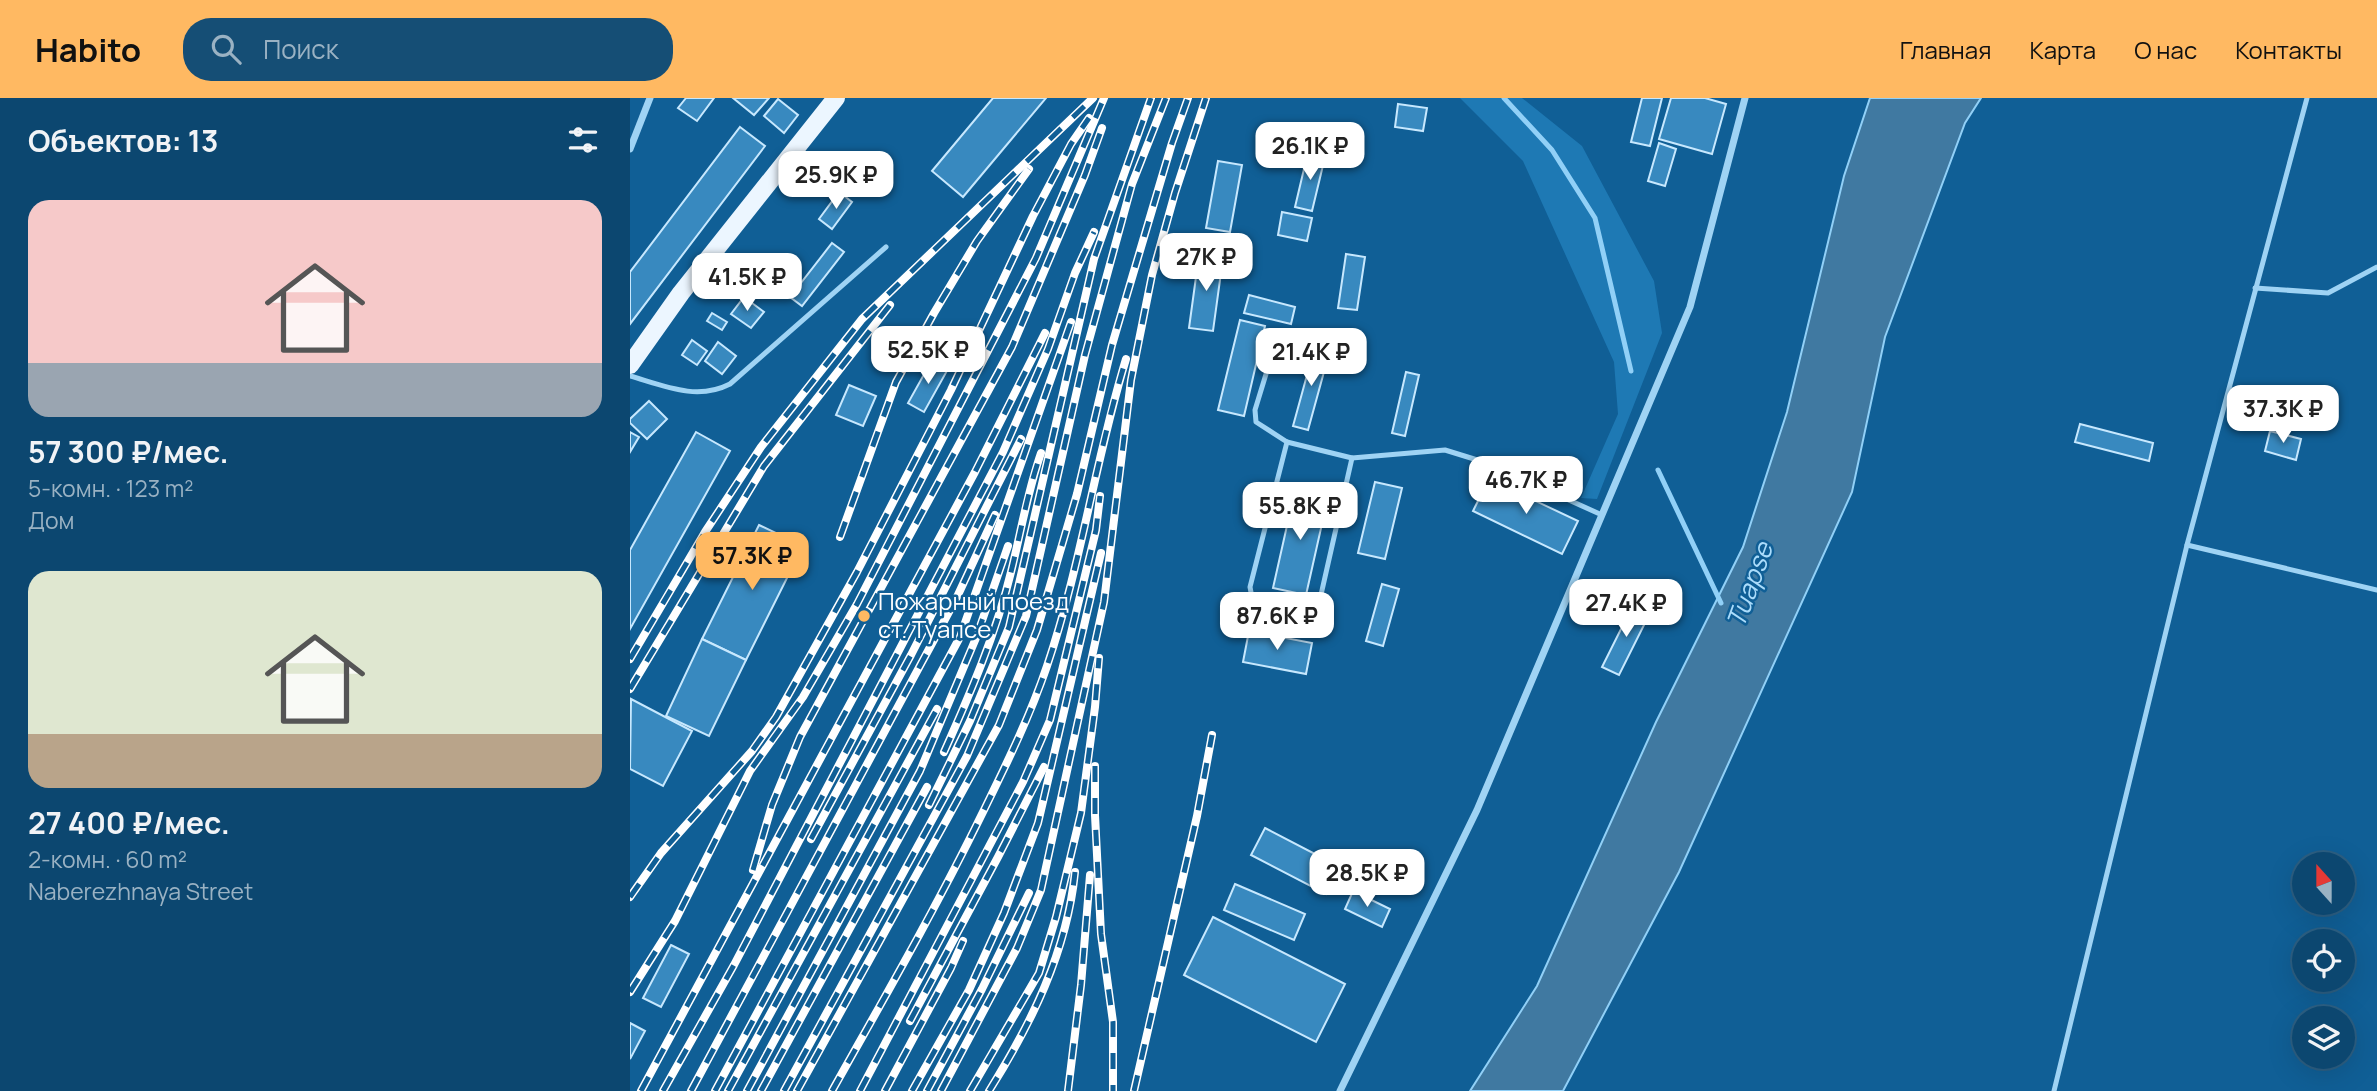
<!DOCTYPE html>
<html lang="ru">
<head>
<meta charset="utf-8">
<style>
	body { margin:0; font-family:Manrope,sans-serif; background:#154e75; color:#f1f3f6; height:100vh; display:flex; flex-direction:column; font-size:26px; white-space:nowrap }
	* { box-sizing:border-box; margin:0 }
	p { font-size:23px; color:#9ab2c3 }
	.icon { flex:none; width:38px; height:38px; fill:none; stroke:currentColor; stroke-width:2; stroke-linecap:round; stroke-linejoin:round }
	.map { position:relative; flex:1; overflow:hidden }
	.panel { display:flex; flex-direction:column; background:#0c4770; width:630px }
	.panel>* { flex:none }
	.needle { width:46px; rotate:339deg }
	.buttons { position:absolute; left:1662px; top:754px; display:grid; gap:14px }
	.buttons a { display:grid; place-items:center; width:63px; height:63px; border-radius:50%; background:#0c4770; box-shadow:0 7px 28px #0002,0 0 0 2px #2c5f83; font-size:35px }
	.price { position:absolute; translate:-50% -60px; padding:0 16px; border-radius:14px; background:#fff; color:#222; font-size:23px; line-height:46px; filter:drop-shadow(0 2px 4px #0008) }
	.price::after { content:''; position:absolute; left:50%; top:42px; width:21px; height:16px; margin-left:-10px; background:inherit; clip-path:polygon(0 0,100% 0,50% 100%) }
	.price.selected { background:#ffb962; color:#111 }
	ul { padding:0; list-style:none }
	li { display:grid; align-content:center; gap:14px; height:371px; padding:0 28px }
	li span { display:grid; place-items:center; height:217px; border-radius:21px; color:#555 }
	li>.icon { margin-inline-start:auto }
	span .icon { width:126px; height:126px; fill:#fffc; stroke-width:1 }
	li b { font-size:30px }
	h2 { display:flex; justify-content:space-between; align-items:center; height:84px; padding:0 28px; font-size:30px }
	header { display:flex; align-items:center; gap:42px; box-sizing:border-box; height:98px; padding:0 35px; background:#ffb962; color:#111 }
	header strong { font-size:33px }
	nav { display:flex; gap:38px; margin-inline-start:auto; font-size:24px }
	.search { width:490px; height:63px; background:#154e75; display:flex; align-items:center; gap:18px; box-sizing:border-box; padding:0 24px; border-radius:28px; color:#9ab2c3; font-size:26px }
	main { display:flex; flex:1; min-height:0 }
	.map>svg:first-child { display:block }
	.green { fill:#1e79b4 }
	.water { fill:#4079a1; stroke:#91d0f7; stroke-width:2 }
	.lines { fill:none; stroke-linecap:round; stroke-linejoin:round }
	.stream { stroke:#91d0f7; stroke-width:5 }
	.building { fill:#3889bf; stroke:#c7e8fe; stroke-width:2 }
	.lane { stroke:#9fd3f4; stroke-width:5 }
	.street { stroke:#9fd3f4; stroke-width:7 }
	.primary { stroke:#ecf6ff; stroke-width:18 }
	.rail-casing { stroke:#fff; stroke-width:8 }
	.rail { stroke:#105f96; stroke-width:5; stroke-dasharray:16; stroke-linecap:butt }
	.poi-dot { fill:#ffb962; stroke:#105f96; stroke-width:2.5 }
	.labels { text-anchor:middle; stroke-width:5; stroke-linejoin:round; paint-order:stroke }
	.poi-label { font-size:24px; fill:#fff; stroke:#105f96; text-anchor:start }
	.water-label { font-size:26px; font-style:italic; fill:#abdcfb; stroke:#105f96 }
</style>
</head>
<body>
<header>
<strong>Habito</strong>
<div class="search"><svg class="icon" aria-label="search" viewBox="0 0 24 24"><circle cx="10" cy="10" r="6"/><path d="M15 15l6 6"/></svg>Поиск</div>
<nav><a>Главная</a><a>Карта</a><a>О нас</a><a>Контакты</a></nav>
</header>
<main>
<section class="panel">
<h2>Объектов: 13<svg class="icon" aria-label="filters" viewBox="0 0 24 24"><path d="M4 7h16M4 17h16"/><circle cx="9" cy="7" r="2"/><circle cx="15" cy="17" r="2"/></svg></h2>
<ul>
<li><span style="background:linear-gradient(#f6c9c9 75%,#9aa5b1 0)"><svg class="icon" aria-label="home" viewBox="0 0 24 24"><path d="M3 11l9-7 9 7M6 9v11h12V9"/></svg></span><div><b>57 300 ₽/мес.</b><p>5-комн. · 123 m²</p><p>Дом</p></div></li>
<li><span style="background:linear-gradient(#dfe7d0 75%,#b9a48a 0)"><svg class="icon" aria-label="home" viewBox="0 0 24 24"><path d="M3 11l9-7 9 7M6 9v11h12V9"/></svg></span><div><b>27 400 ₽/мес.</b><p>2-комн. · 60 m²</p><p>Naberezhnaya Street</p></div></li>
</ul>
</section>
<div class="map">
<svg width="1747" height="993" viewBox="0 0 1747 993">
	<rect width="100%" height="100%" fill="#105f96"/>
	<!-- green -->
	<polygon class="green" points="830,0 892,0 952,48 1024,183 1032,235 967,401 951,400 988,316 984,264 893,63"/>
	<!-- water -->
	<polygon class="water" points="1240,0 1351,0 1335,25 1255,239 1222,394 1049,774 933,993 840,993 907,888 1026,624 1113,449 1157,314 1214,78"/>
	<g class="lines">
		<!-- stream -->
		<g class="stream">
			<polyline points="874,0 922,52 965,120 1001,273"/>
			<polyline points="1028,372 1091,505"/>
		</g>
	</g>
	<!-- building -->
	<g class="building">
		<polygon points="56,0 84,0 67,23 48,10"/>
		<polygon points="103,0 139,0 124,17"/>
		<polygon points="363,0 416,0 333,99 302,73"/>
		<polygon points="1012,0 1032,0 1020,48 1001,44"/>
		<polygon points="1041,0 1075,0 1096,6 1082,56 1029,41"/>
		<polygon points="148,1 168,17 154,35 134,18"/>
		<polygon points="768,6 797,10 793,33 765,29"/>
		<polygon points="110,29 135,48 0,226 0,174"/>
		<polygon points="1029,45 1046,51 1035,88 1018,83"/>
		<polygon points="678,54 695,59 682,113 665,109"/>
		<polygon points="588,63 612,67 600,134 576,130"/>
		<polygon points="209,94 222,104 202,131 189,121"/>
		<polygon points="652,114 682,120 677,143 648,137"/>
		<polygon points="202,145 214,154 172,208 160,199"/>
		<polygon points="716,156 735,159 727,212 708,210"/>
		<polygon points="569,157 593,160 583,233 559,230"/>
		<polygon points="619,197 665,209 661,226 614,215"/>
		<polygon points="114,199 134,214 121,230 101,216"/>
		<polygon points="82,215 97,224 92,232 77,223"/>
		<polygon points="610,222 635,228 614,318 588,312"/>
		<polygon points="62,242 77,253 67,267 52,257"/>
		<polygon points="88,244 106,258 92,276 75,263"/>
		<polygon points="685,248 700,252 678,332 663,328"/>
		<polygon points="302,262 318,271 294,314 278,305"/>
		<polygon points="776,274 789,277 775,338 762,335"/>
		<polygon points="219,287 246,298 233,328 206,317"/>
		<polygon points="19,303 37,321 17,341 0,325 0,321"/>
		<polygon points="1450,326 1523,345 1519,363 1445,344"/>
		<polygon points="1640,333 1671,341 1666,362 1635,353"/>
		<polygon points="0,334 9,339 0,354"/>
		<polygon points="66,334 100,353 0,531 0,452"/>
		<polygon points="859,381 948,423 932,456 843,413"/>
		<polygon points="745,384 772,390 755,461 728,455"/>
		<polygon points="665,392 698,399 676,497 643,490"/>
		<polygon points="129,427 173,448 116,562 72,541"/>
		<polygon points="752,486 769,491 753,548 736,543"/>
		<polygon points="1004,505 1021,513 989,577 972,569"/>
		<polygon points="619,533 682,545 676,576 613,564"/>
		<polygon points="72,541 116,562 79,638 36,618"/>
		<polygon points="1,601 62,633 33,688 0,671"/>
		<polygon points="635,730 710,769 696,796 621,757"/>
		<polygon points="605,786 675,816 664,842 594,812"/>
		<polygon points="723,793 760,811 752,829 715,811"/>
		<polygon points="583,819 715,886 686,944 554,877"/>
		<polygon points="41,847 59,856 31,909 13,900"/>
		<polygon points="0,925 15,933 0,961"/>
	</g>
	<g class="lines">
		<!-- lane -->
		<g class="lane">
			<polyline points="1625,190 1698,195 1747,169"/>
			<polyline points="648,237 625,312 626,324 657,344 722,360 815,352 857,365 972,417"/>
			<path d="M 0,278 C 34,288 67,303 100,286 L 256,149"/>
			<path d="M 657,344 L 620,489 L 623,505 L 628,513 C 648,517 672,526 688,510 L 722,360"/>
			<polyline points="1557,447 1747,492"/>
			<polyline points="1424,993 1557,447 1677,0"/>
		</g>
		<!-- street -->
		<g class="street">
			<polyline points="0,51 20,0"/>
			<polyline points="710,993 847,712 1060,209 1115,0"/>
		</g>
		<!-- primary -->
		<polyline class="primary" points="0,267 51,195 206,0"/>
		<defs>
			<g id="rail">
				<polyline points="210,439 266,284 304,215 347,143 399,71"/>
				<polyline points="0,561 75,434 131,349 232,221 463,0"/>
				<polyline points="0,591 134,368 260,207"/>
				<path d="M 314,654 C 340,596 366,536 381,474 C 391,434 397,395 411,355"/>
				<polyline points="465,668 465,717 471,836 483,924 483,993"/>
				<polyline points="299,707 340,623 379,529 464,161 521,0"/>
				<polyline points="181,741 281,557 391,341"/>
				<polyline points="123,772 142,707 170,639 382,249 455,77 472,30"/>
				<polyline points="0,799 31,755 122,653 146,619 227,474 321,292 403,118 441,46 459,20"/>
				<polyline points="0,894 45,823 120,673 173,599 227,506 406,160 474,0"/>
				<polyline points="280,923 368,759 414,669"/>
				<polyline points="11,993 345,374 415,235"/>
				<polyline points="33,993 104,867 373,354 418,251 445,175 464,134"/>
				<polyline points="61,993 327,499 365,417"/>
				<polyline points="85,993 330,539 441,224"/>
				<polyline points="98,993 307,611"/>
				<polyline points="117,993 290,673 346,540 378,448"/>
				<polyline points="131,993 297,689"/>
				<polyline points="154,993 337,658 396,518 455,257 502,86 536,0"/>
				<polyline points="167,993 369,627 407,532 447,396 482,247 542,45 558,0"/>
				<path d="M 202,993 C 253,902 305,812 351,718 C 375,669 399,621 417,568 C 451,468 465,362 496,261"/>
				<polyline points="230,993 393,684 420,622 466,432 470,398"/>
				<polyline points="255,993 321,870 333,843"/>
				<polyline points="282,993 339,892 374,815 408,725 471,455"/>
				<polyline points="297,993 352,891 399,795"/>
				<polyline points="311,993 387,850 411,792 474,504 501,282 522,177 545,95 576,0"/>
				<polyline points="340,993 409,875 426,819 451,715 465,609 469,560"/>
				<path d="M 359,993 C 401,926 437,854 445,774"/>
				<polyline points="438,993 451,887 460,777"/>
				<polyline points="504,993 567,718 582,637"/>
			</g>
		</defs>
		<!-- rail casing -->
		<use href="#rail" class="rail-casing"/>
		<!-- rail -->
		<use href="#rail" class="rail"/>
	</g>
	<!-- markers -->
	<circle class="poi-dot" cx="234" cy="518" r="7"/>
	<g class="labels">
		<!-- poi labels -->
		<g class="poi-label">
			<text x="248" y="512">Пожарный поезд<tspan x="248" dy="28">ст. Туапсе</tspan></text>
		</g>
		<!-- water labels -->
		<g class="water-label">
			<text transform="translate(1120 487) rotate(-70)" y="9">Tuapse</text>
		</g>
	</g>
</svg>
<div class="buttons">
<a><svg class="needle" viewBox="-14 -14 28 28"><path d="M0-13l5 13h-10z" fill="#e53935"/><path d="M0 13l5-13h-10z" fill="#9ab2c3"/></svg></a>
<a><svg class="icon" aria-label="locate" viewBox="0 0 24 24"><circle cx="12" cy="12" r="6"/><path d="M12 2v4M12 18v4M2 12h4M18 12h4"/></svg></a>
<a><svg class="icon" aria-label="layers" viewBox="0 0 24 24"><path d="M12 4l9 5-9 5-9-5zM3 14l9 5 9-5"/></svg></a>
</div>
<b class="price" style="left:680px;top:84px">26.1K ₽</b>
<b class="price" style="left:206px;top:113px">25.9K ₽</b>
<b class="price" style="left:576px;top:195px">27K ₽</b>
<b class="price" style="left:117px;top:215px">41.5K ₽</b>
<b class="price" style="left:298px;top:288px">52.5K ₽</b>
<b class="price" style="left:681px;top:290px">21.4K ₽</b>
<b class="price" style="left:1653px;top:347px">37.3K ₽</b>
<b class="price" style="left:896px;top:418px">46.7K ₽</b>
<b class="price" style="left:670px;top:444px">55.8K ₽</b>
<b class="price selected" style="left:122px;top:494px">57.3K ₽</b>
<b class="price" style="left:996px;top:541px">27.4K ₽</b>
<b class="price" style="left:647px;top:554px">87.6K ₽</b>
<b class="price" style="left:737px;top:811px">28.5K ₽</b>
</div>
</main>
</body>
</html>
